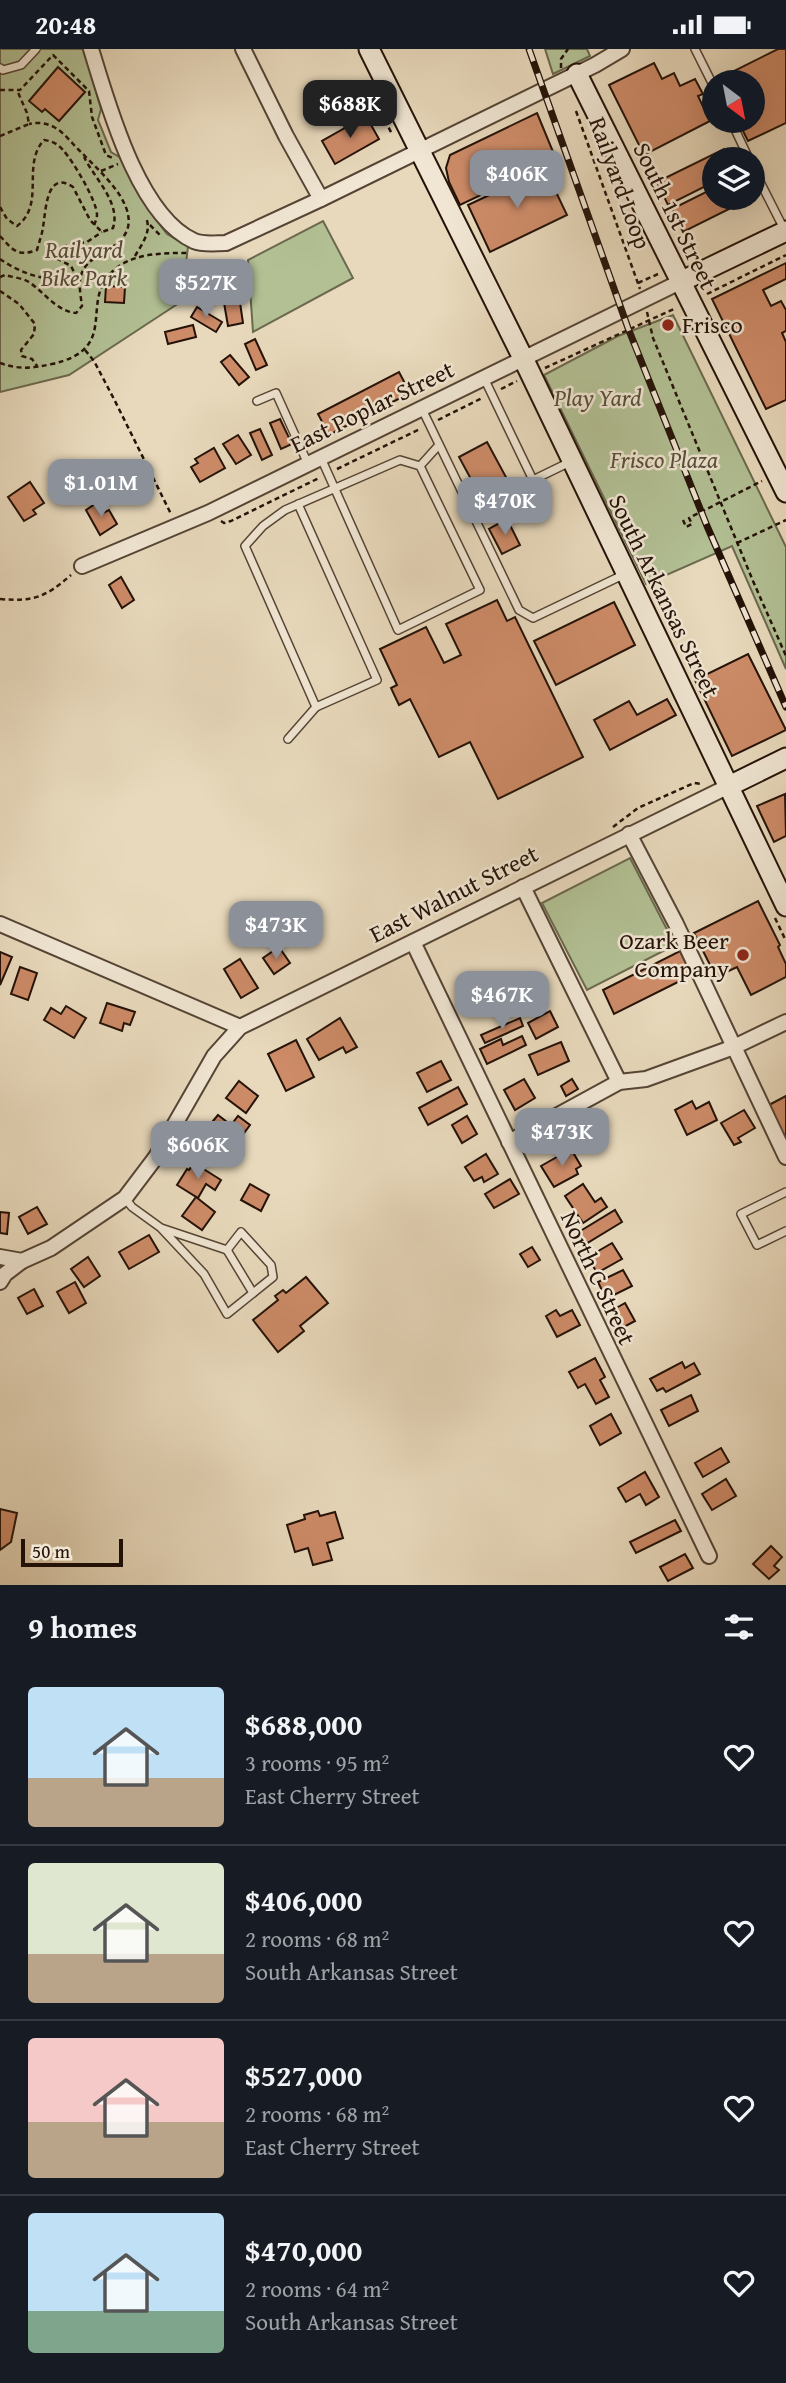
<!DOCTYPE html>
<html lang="en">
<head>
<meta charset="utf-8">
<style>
	body { margin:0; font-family:"Gentium Book Plus",serif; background:#242831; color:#f1f3f6; height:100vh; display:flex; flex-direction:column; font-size:26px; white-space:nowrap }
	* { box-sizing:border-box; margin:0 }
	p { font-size:23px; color:#9ea1a6 }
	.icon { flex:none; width:38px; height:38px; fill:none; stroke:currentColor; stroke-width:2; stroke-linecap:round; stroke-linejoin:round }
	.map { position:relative; height:1536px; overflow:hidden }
	.details { display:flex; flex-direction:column; background:#171b24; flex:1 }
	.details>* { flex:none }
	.needle { width:46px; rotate:148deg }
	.tools { position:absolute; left:702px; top:21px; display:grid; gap:14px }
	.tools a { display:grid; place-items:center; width:63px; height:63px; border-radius:50%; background:#171b24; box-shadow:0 7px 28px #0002; font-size:35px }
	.scale { position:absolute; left:21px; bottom:18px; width:102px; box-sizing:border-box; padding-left:7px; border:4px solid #241208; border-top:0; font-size:19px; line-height:24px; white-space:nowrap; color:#241208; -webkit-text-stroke:5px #f0e6d3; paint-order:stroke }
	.price { position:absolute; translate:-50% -60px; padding:0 16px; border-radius:14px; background:#8c9099; color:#fff; font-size:23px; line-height:46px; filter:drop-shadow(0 2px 4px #0008) }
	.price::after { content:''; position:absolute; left:50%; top:42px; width:21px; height:16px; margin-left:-10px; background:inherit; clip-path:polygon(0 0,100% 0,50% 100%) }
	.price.active { background:#222; color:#fff }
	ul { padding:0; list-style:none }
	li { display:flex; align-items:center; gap:21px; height:175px; padding:0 28px }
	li+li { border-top:2px solid #363941 }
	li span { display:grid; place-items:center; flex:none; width:196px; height:140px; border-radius:7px; color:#555 }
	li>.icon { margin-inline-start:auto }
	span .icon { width:84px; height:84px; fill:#fffc; stroke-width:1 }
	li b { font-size:30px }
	h2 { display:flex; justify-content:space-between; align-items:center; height:84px; padding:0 28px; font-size:30px }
	.status { display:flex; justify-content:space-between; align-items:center; height:49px; padding:0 35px; background:#171b24; direction:ltr }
	.status svg { height:19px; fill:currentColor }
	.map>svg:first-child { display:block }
	.green { fill:#b2c094; stroke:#6b694e; stroke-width:2 }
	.building { fill:#cd8b68; stroke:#241208; stroke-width:2 }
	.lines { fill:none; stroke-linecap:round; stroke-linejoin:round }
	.lane-casing { stroke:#554435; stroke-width:10 }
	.street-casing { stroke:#554435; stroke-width:18 }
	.secondary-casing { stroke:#241208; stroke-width:23 }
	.path { stroke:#241208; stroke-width:2.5; stroke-dasharray:5 3.5; stroke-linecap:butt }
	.lane { stroke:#f0e6d3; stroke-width:7 }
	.street { stroke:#f0e6d3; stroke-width:14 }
	.secondary { stroke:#f0e6d3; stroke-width:19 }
	.rail-casing { stroke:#241208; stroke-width:7 }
	.rail { stroke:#f0e6d3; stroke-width:4.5; stroke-dasharray:13; stroke-linecap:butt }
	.poi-dot { fill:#8f2418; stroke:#f0e6d3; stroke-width:2.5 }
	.labels { text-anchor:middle; stroke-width:5; stroke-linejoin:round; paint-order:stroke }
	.street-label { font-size:24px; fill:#241208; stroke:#f0e6d3 }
	.park-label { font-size:24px; font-style:italic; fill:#564f39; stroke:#f0e6d3 }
	.poi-label { font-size:24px; fill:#241208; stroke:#f0e6d3; text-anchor:start }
</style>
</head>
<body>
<div class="status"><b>20:48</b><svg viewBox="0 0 49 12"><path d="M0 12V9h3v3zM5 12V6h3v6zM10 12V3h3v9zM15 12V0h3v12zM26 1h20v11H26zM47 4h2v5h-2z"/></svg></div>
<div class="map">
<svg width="786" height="1536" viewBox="0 0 786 1536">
	<rect width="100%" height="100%" fill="#e8d9bc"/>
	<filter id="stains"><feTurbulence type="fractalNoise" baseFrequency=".00286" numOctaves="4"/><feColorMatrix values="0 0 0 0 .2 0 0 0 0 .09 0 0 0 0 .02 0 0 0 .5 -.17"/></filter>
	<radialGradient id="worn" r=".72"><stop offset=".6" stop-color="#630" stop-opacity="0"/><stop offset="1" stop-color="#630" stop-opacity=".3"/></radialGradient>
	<!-- green -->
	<g class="green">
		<polygon points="0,0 84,0 101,60 98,71 111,103 121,109 154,168 167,185 188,197 182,251 179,254 69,326 0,343"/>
		<polygon points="545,0 587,0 590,7 553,25"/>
		<polygon points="323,172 353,229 253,283 248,211"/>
		<polygon points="673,266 786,498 786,620 732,497 646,535 544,326 618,287"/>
		<polygon points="630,809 675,896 587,941 542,854"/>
	</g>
	<!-- building -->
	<g class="building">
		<polygon points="778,0 786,0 786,74 748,92 738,72 752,72 752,33 719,33 718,30"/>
		<polygon points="654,14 662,30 674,24 680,37 695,30 703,45 698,47 710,72 644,106 609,36"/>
		<polygon points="58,18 85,43 59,72 45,60 42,63 29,52"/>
		<polygon points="537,64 556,110 460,156 449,133 446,119 450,106"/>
		<polygon points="366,67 379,90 335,115 322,92"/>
		<polygon points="724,100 727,106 734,103 738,110 714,110 714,133 668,156 657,133"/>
		<polygon points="545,120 567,166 490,203 468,156"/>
		<polygon points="714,139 714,149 736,149 739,155 683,183 672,160"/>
		<polygon points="786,214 786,230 763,241 771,257 781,252 786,261 786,282 782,284 786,293 786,351 766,360 712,250"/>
		<polygon points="106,237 125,238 124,254 105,253"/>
		<polygon points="238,240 243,274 228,277 222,242"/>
		<polygon points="197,258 222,273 216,283 191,268"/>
		<polygon points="193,276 196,288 168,295 165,283"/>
		<polygon points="255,290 267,316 256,321 245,295"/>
		<polygon points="230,306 249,328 239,336 221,313"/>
		<polygon points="399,323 410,344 329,386 318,365"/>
		<polygon points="280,370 292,395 281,400 270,374"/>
		<polygon points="260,380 272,406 262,411 250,384"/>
		<polygon points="238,386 251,406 236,415 223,395"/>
		<polygon points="487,393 507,430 479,445 459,408"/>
		<polygon points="214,399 225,419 200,433 191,418 198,414 195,410"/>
		<polygon points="30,433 44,454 33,461 36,465 24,472 8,448"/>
		<polygon points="95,455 101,465 109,461 117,475 100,486 86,461"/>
		<polygon points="507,470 520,496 502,505 489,480"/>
		<polygon points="121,528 134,551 122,559 109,536"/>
		<polygon points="497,551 507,572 515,568 583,708 498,750 470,693 439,708 410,650 399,656 391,639 397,636 380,600 426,578 444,614 461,606 446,575"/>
		<polygon points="614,553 635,596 556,636 534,592"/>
		<polygon points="748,605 786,681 732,707 695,631"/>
		<polygon points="667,650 676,666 610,701 594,671 629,652 637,666"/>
		<polygon points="785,745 786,787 774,793 757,757"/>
		<polygon points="758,852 780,896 778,898 786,915 786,928 751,946 737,918 716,928 694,884"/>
		<polygon points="279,898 290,914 274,925 263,909"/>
		<polygon points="680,902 692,926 614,965 603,941"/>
		<polygon points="0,903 12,908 0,936"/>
		<polygon points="240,910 258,939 241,949 224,920"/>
		<polygon points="20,918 37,924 28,951 11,945"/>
		<polygon points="107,954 135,963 130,976 124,974 122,982 100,974"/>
		<polygon points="66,957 86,969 74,989 44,971 51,959 61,965"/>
		<polygon points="550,962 558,978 536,990 528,974"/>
		<polygon points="340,969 357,998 346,1004 343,998 319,1011 307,990"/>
		<polygon points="520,969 523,977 485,994 481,986"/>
		<polygon points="522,987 526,996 487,1015 480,1000 501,990 503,996"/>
		<polygon points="296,991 314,1028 286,1042 268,1005"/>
		<polygon points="561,993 569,1012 538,1026 529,1006"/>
		<polygon points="441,1012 451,1031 427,1043 417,1024"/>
		<polygon points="524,1030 535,1049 515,1061 504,1041"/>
		<polygon points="572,1030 578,1040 566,1047 561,1037"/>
		<polygon points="239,1032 258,1047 246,1064 226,1049"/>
		<polygon points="458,1038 467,1055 428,1076 419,1059"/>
		<polygon points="786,1047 786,1093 767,1057"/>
		<polygon points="692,1052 696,1060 709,1053 717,1071 687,1086 675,1061"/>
		<polygon points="744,1061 755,1079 738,1089 741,1093 734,1096 721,1074"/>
		<polygon points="218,1066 231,1076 238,1067 250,1076 233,1099 223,1092 220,1097 203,1084"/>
		<polygon points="467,1067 477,1085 462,1094 452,1076"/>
		<polygon points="571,1100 581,1117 576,1120 578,1125 554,1138 541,1117"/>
		<polygon points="486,1105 498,1125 484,1133 482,1128 474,1132 465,1118"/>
		<polygon points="194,1114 221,1131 215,1141 206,1135 198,1149 177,1136 187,1120 189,1121"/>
		<polygon points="510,1130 519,1145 494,1159 485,1145"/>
		<polygon points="250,1135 269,1146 261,1162 241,1151"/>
		<polygon points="583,1135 595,1153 601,1149 607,1158 583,1174 565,1147"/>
		<polygon points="196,1148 215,1163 202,1181 182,1167"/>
		<polygon points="37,1158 47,1175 28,1185 19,1168"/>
		<polygon points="615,1161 622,1173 584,1196 577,1184"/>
		<polygon points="0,1163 9,1164 7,1185 0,1184"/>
		<polygon points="149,1186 159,1203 129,1220 119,1203"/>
		<polygon points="612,1194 622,1210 597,1224 588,1208"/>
		<polygon points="532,1198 540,1211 528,1218 520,1205"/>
		<polygon points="88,1208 100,1227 84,1238 71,1220"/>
		<polygon points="623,1221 632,1237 606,1250 598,1233"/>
		<polygon points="306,1228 328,1254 300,1277 304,1282 278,1303 253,1271 278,1251 275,1247 283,1241 286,1244"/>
		<polygon points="75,1233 86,1254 69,1264 57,1243"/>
		<polygon points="34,1240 43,1257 27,1265 18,1249"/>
		<polygon points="625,1254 635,1272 622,1279 611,1262"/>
		<polygon points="556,1261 560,1267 572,1261 580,1276 557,1288 546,1267"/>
		<polygon points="595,1309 605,1328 600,1331 609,1348 596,1355 585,1335 578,1339 569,1323"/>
		<polygon points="682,1313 685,1319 694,1314 700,1325 666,1343 663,1339 657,1342 650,1330"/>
		<polygon points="691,1346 698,1362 669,1377 661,1361"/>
		<polygon points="611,1365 621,1384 600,1396 590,1377"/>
		<polygon points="721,1399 729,1413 703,1428 695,1414"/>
		<polygon points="645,1423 659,1448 646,1456 640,1445 626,1453 618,1439"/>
		<polygon points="726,1430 736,1447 712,1461 702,1445"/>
		<polygon points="0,1460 17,1464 11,1493 0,1501"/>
		<polygon points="318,1462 320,1467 335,1463 343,1489 327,1494 332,1511 313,1516 308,1499 295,1503 287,1476 305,1470 304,1466"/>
		<polygon points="675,1471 681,1482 636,1504 630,1493"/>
		<polygon points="771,1497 782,1508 774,1517 779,1521 769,1530 753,1515"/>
		<polygon points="685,1505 693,1519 668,1532 660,1518"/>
	</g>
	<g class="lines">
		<defs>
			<g id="lane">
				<polyline points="695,0 714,38"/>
				<polyline points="0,19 3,21 21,16 36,0"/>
				<polyline points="731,72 749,110"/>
				<polyline points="752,117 784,180"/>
				<polyline points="484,329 533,431 572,412"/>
				<polyline points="257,352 276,344 308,415"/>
				<polyline points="422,360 519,561 533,569 625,525"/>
				<polyline points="420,417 438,397"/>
				<polyline points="298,455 377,631 316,658 245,497 263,477 285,461 400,411 420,417 480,541 398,581 321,409"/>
				<polyline points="288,690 316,658"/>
				<polyline points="786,1143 741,1165 757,1196 786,1182"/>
				<polyline points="125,1149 132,1158 161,1179 204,1225 227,1265 273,1228 271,1216 241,1183 227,1201 161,1179"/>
				<polyline points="227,1201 253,1244"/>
			</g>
			<g id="street">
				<path d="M 91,0 C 108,55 138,167 194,192 C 203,196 216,194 226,194 L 321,150 L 595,16 L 622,0"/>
				<polyline points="243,0 286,87 321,150"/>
				<polyline points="82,517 208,464 680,233"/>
				<polyline points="629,785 676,875 786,1108"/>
				<polyline points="523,838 619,1033"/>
				<polyline points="0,875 240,978"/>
				<polyline points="413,893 709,1507"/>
				<polyline points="509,1093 619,1033 646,1030 734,998 786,973"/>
				<polyline points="0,1208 22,1212"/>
				<polyline points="0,1233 5,1225 22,1212 51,1199 125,1149 156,1108 214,1007 240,978 729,737"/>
			</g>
			<g id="secondary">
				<polyline points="369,0 523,309 786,857"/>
				<polyline points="577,25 786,443"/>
				<polyline points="680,233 786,182"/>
				<polyline points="729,737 786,709"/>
			</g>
		</defs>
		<!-- lane casing -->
		<use href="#lane" class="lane-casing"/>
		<!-- street casing -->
		<use href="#street" class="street-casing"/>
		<!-- secondary casing -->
		<use href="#secondary" class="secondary-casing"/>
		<!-- path -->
		<g class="path">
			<polyline points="561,19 561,10 568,0"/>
			<polyline points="0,41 20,41 53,6 89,42 92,68 106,106 115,110"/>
			<polyline points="369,41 392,85"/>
			<polyline points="576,62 640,240"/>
			<polyline points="0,87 29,75 27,64 17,41"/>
			<polyline points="101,122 118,115"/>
			<path d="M 0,158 L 7,170 L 17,177 C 46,155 21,116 44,91 C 52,92 58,95 63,101 C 73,112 97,152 97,166 C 97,170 95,173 94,177"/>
			<polyline points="150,176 160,186"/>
			<path d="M 0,187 C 13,201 17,208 37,201 C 39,193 42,186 43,178 C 46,162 46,120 73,138 L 90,171 L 102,183 L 113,179 C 121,154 95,130 84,108"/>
			<path d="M 135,207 C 142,195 152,182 146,169"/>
			<path d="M 0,210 C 20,224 44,232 69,231 L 75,225 L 71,217 L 54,208 L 54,199 L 87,193 L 102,183"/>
			<path d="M 0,228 L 5,226 C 12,228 21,229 27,232 C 43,241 55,262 76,264 L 82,257 C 81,249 79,239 80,231 C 84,202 121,205 128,178 C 134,151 98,121 82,104 C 73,96 65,84 54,78 C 46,74 38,73 29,75"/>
			<polyline points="638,234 658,225"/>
			<polyline points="0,242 19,255 35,275 34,285 21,301 22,307 32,310 37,317"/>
			<polyline points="707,245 786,206"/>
			<polyline points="647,263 653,289 753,532 786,607"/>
			<polyline points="85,301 94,312 115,352 171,465"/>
			<path d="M 0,314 C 19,321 33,319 52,315 C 120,300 80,255 111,224 C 130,204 161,204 187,204"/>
			<polyline points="545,319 676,259"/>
			<polyline points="501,340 517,332"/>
			<polyline points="438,371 482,349"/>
			<polyline points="337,420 420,380"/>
			<polyline points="683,471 686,478 692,475 689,469 762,432"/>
			<polyline points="221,472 224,474 231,472 319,429"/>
			<polyline points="737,494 786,471"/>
			<path d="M 0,550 C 33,553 46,548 71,526"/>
			<polyline points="613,778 638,759 694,734 703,735"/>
			<polyline points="775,869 786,892"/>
		</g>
		<!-- lane -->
		<use href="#lane" class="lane"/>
		<!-- street -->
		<use href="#street" class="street"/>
		<!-- secondary -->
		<use href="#secondary" class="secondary"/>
		<defs>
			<polyline id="rail" points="529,0 628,279 707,477 786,658"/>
		</defs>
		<!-- rail casing -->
		<use href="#rail" class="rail-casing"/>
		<!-- rail -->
		<use href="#rail" class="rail"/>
	</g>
	<!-- markers -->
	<g class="poi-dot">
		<circle cx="668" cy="276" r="7"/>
		<circle cx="743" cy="906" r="7"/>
	</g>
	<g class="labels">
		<!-- street labels -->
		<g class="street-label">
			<text transform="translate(620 134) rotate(70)" y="8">Railyard Loop</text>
			<text transform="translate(675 167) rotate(64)" y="8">South 1st Street</text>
			<text transform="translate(372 358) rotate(-26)" y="8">East Poplar Street</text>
			<text transform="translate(664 547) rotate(64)" y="8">South Arkansas Street</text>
			<text transform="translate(454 845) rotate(-27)" y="8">East Walnut Street</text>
			<text transform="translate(598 1229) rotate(65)" y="8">North C Street</text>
		</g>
		<!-- park labels -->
		<g class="park-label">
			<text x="84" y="209">Railyard<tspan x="84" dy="28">Bike Park</tspan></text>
			<text x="598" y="357">Play Yard</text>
			<text x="664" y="419">Frisco Plaza</text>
		</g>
		<!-- poi labels -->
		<g class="poi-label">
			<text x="682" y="284">Frisco</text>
			<text x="729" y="900" text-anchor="end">Ozark Beer<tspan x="729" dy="28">Company</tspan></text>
		</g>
	</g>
	<rect width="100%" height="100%" filter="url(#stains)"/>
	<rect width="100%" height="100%" fill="url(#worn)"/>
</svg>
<div class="tools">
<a><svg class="needle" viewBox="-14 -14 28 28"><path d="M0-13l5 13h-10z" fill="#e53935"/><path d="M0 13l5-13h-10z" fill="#9ea1a6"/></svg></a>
<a><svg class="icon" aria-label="layers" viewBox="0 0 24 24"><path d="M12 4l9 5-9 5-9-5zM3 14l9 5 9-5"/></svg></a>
</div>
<div class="scale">50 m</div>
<b class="price active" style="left:350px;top:91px">$688K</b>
<b class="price" style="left:517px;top:161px">$406K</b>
<b class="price" style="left:206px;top:270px">$527K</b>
<b class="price" style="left:101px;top:470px">$1.01M</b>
<b class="price" style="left:505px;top:488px">$470K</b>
<b class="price" style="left:276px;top:912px">$473K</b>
<b class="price" style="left:502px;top:982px">$467K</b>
<b class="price" style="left:562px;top:1119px">$473K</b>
<b class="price" style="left:198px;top:1132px">$606K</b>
</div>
<section class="details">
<h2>9 homes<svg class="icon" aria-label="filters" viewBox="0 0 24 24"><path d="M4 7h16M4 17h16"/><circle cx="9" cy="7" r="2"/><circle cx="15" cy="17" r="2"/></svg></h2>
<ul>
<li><span style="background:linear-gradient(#bfe0f5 65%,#b9a48a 0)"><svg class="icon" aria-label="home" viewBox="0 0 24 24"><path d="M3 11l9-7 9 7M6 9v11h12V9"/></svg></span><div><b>$688,000</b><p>3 rooms · 95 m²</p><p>East Cherry Street</p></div><svg class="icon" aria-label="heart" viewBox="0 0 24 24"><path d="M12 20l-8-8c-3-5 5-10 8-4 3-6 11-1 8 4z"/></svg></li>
<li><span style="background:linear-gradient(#dfe7d0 65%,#b9a48a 0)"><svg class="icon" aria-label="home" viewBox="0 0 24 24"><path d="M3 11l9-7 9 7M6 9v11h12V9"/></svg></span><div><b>$406,000</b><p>2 rooms · 68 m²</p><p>South Arkansas Street</p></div><svg class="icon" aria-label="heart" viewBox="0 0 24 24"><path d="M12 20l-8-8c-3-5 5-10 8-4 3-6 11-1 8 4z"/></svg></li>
<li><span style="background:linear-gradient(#f6c9c9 60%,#b9a48a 0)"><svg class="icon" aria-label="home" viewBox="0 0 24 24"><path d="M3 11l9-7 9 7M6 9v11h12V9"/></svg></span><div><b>$527,000</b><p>2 rooms · 68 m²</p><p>East Cherry Street</p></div><svg class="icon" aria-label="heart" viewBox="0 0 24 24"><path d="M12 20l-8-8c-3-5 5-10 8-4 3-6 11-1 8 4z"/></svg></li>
<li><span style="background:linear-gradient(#bfe0f5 70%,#7fa58c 0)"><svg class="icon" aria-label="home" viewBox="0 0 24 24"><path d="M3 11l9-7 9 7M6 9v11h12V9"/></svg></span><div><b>$470,000</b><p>2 rooms · 64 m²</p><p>South Arkansas Street</p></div><svg class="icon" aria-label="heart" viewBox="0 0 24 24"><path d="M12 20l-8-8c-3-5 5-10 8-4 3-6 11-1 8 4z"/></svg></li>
</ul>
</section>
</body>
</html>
